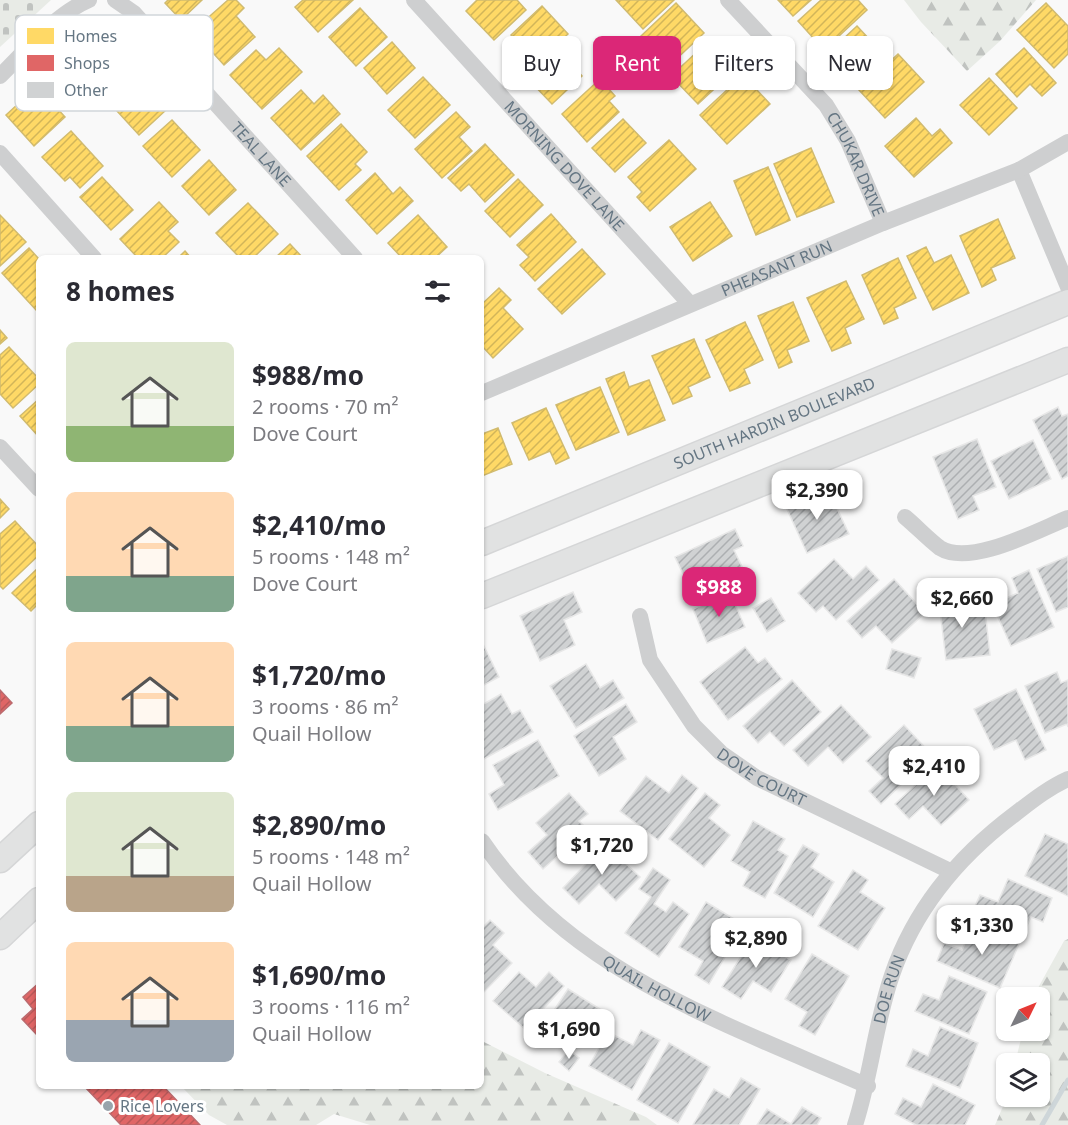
<!DOCTYPE html>
<html lang="en">
<head>
<meta charset="utf-8">
<style>
	body { margin:0; font-family:"Noto Sans",sans-serif; background:#f7f7f7; color:#2b2b33; height:100vh; display:flex; flex-direction:column; font-size:22px; white-space:nowrap }
	* { box-sizing:border-box; margin:0 }
	p { font-size:20px; color:#7c7c81 }
	.icon { flex:none; width:33px; height:33px; fill:none; stroke:currentColor; stroke-width:2; stroke-linecap:round; stroke-linejoin:round }
	.map { position:relative; flex:1; overflow:hidden }
	.details { position:absolute; left:36px; top:255px; width:448px; height:834px; display:flex; flex-direction:column; background:#fff; border-radius:9px; box-shadow:0 2px 4px #0004 }
	.details>* { flex:none }
	.guide { position:absolute; left:502px; top:36px; width:476px; height:54px; display:flex; gap:12px }
	.needle { width:39px; rotate:47deg }
	.fabs { position:absolute; left:996px; top:987px; display:grid; gap:12px }
	.fabs a { display:grid; place-items:center; width:54px; height:54px; border-radius:9px; background:#fff; box-shadow:0 2px 4px #0004; font-size:30px }
	.price { position:absolute; translate:-50% -51px; padding:0 14px; border-radius:12px; background:#fff; color:#222; font-size:20px; line-height:39px; filter:drop-shadow(0 2px 3px #0008) }
	.price::after { content:''; position:absolute; left:50%; top:36px; width:18px; height:14px; margin-left:-9px; background:inherit; clip-path:polygon(0 0,100% 0,50% 100%) }
	.price.on { background:#db2777; color:#fff }
	ul { padding:0; list-style:none }
	li { display:flex; align-items:center; gap:18px; height:150px; padding:0 30px }
	li span { display:grid; place-items:center; flex:none; width:168px; height:120px; border-radius:9px; color:#555 }
	li>.icon { margin-inline-start:auto }
	span .icon { width:72px; height:72px; fill:#fffc; stroke-width:1 }
	li b { font-size:26px }
	h2 { display:flex; justify-content:space-between; align-items:center; height:72px; padding:0 30px; font-size:26px }
	.chip { padding:0 21px; border-radius:9px; background:#fff; box-shadow:0 2px 4px #0004; font-size:21px; line-height:54px }
	.chip.on { background:#db2777; color:#fff }
	.map>svg:first-child { display:block }
	.forest { fill:url(#forest-firs) }
	.cemetery { fill:url(#cemetery-stones) }
	.homes { fill:url(#homes-hatch); stroke:#d1bb6f; stroke-width:1.5 }
	.shops { fill:url(#shops-hatch); stroke:#bb6b6f; stroke-width:1.5 }
	.lines { fill:none; stroke-linecap:round; stroke-linejoin:round }
	.stream { stroke:#ced6d9; stroke-width:5 }
	.building { fill:url(#building-hatch); stroke:#e8e8e8; stroke-width:1.5 }
	.secondary-casing { stroke:#d5d6d7; stroke-width:27 }
	.minor { stroke:#cecfd0; stroke-width:16 }
	.secondary { stroke:#e1e2e2; stroke-width:24 }
	.poi-dot { fill:#99a4ac; stroke:#fff; stroke-width:2 }
	.labels { text-anchor:middle; stroke-width:6; stroke-linejoin:round; paint-order:stroke }
	.street-label { font-size:16px; fill:#657683; stroke:#fff }
	.poi-label { font-size:16px; fill:#657683; stroke:#fff; text-anchor:start }
	.key { fill:#fff; stroke:#d1d6da; stroke-width:1.5 }
	.key-label { font-size:16px; fill:#657683 }
</style>
</head>
<body>
<div class="map">
<svg width="1068" height="1125" viewBox="0 0 1068 1125">
	<defs>
		<pattern id="forest-firs" width="22" height="20" patternUnits="userSpaceOnUse" patternTransform="scale(1.5)"><rect width="22" height="20" fill="#e8ebe6"/><path d="M5 1l3.5 6h-7zM16 11l3.5 6h-7z" fill="#c0c3c0"/></pattern>
		<pattern id="cemetery-stones" width="16" height="16" patternUnits="userSpaceOnUse" patternTransform="scale(1.5)"><rect width="16" height="16" fill="#e8ebe6"/><path d="M2 7V4a2 2 0 0 1 4 0v3zM10 15v-3a2 2 0 0 1 4 0v3z" fill="#c0c3c0"/></pattern>
		<pattern id="homes-hatch" width="6" height="6" patternUnits="userSpaceOnUse" patternTransform="scale(1.5)"><rect width="6" height="6" fill="#ffd966"/><path d="M-1 1l2-2M0 6l6-6M5 7l2-2" fill="none" stroke="#d2b559"/></pattern>
		<pattern id="shops-hatch" width="6" height="6" patternUnits="userSpaceOnUse" patternTransform="scale(1.5)"><rect width="6" height="6" fill="#e06666"/><path d="M-1 1l2-2M0 6l6-6M5 7l2-2" fill="none" stroke="#b95959"/></pattern>
		<pattern id="building-hatch" width="6" height="6" patternUnits="userSpaceOnUse" patternTransform="scale(1.5)"><rect width="6" height="6" fill="#d0d2d3"/><path d="M-1 1l2-2M0 6l6-6M5 7l2-2" fill="none" stroke="#acafb1"/></pattern>
	</defs>
	<rect width="100%" height="100%" fill="#f9f9f9"/>
	<!-- forest -->
	<g class="forest">
		<polygon points="904,0 1036,0 1000,41 967,71 921,22"/>
		<polygon points="1068,939 1068,1125 995,1125 1007,1097 1040,1096 1040,1064 1015,1063 1023,1031 1040,1030 1040,998 1033,997 1064,941"/>
		<polygon points="482,1041 545,1073 646,1117 657,1125 370,1125 334,1114 316,1125 227,1125 209,1115 181,1086 482,1086"/>
	</g>
	<!-- cemetery -->
	<polygon class="cemetery" points="0,0 51,0 0,47"/>
	<!-- homes -->
	<g class="homes">
		<polygon points="168,0 202,0 181,20 165,3"/>
		<polygon points="228,0 236,0 244,8 236,16 255,37 224,65 193,31"/>
		<polygon points="303,0 353,0 318,32 295,7"/>
		<polygon points="477,0 517,0 526,10 494,40 466,11"/>
		<polygon points="616,0 674,0 643,29"/>
		<polygon points="778,0 811,0 793,16"/>
		<polygon points="821,0 858,0 867,10 824,50 798,21"/>
		<polygon points="676,3 704,33 669,66 641,36"/>
		<polygon points="1046,3 1068,26 1068,54 1054,68 1017,30"/>
		<polygon points="542,6 568,34 524,74 513,62 525,50 511,35"/>
		<polygon points="360,8 387,37 356,66 329,37"/>
		<polygon points="857,26 884,55 854,82 828,53"/>
		<polygon points="712,38 738,67 698,104 671,76"/>
		<polygon points="392,42 415,68 387,94 364,68"/>
		<polygon points="279,48 302,72 262,109 230,75 256,50 266,60"/>
		<polygon points="1024,48 1056,83 1042,96 1030,84 1017,97 996,74"/>
		<polygon points="560,51 582,76 552,104 529,80"/>
		<polygon points="898,54 924,82 885,118 859,90"/>
		<polygon points="133,74 166,110 139,135 106,99"/>
		<polygon points="743,75 770,104 727,144 700,115"/>
		<polygon points="423,77 450,105 415,138 388,110"/>
		<polygon points="989,78 1017,108 989,135 960,105"/>
		<polygon points="45,79 63,98 55,106 65,117 34,146 6,115"/>
		<polygon points="600,79 615,96 609,101 619,112 587,142 562,114"/>
		<polygon points="301,90 314,104 323,95 340,114 301,150 271,118"/>
		<polygon points="456,112 470,127 459,137 472,151 442,178 415,149"/>
		<polygon points="916,118 932,136 940,129 952,143 914,177 885,146"/>
		<polygon points="623,119 646,143 615,172 592,148"/>
		<polygon points="172,120 200,150 172,177 143,146"/>
		<polygon points="341,124 367,152 355,164 361,170 339,190 307,156"/>
		<polygon points="71,131 103,166 80,188 70,177 65,181 42,157"/>
		<polygon points="669,140 696,169 650,211 637,197 642,192 628,177"/>
		<polygon points="485,144 514,175 485,202 469,184 461,191 448,178"/>
		<polygon points="811,148 834,202 797,217 774,164"/>
		<polygon points="209,160 236,190 209,215 182,186"/>
		<polygon points="768,167 790,220 756,235 734,181"/>
		<polygon points="375,173 393,194 400,187 413,201 377,234 346,200"/>
		<polygon points="102,177 133,210 111,230 80,197"/>
		<polygon points="518,179 543,205 510,237 485,211"/>
		<polygon points="159,202 178,222 168,231 179,242 162,258 138,258 120,239"/>
		<polygon points="710,202 732,236 693,261 670,227"/>
		<polygon points="248,203 278,234 253,258 240,258 216,233"/>
		<polygon points="551,214 576,242 535,281 520,265 529,257 517,245"/>
		<polygon points="0,215 26,242 0,266"/>
		<polygon points="418,215 447,247 435,258 402,258 388,243"/>
		<polygon points="998,219 1015,258 991,268 996,280 982,287 960,236"/>
		<polygon points="290,244 303,258 275,258"/>
		<polygon points="926,247 934,263 951,255 969,293 933,310 907,256"/>
		<polygon points="29,248 39,259 39,307 36,310 2,273"/>
		<polygon points="582,249 605,274 562,314 538,289"/>
		<polygon points="185,251 191,258 178,258"/>
		<polygon points="898,258 916,298 894,308 898,318 884,324 862,275"/>
		<polygon points="846,281 864,319 845,328 851,343 832,351 807,298"/>
		<polygon points="499,288 511,300 503,308 523,329 493,358 482,346 482,304"/>
		<polygon points="793,302 809,341 787,350 792,362 779,368 758,316"/>
		<polygon points="745,322 763,360 744,369 750,383 730,391 706,340"/>
		<polygon points="0,330 7,338 0,344"/>
		<polygon points="694,339 710,377 688,387 692,396 673,404 652,356"/>
		<polygon points="9,347 39,379 39,384 13,408 0,394 0,355"/>
		<polygon points="624,372 629,387 649,380 665,420 628,435 606,379"/>
		<polygon points="600,387 619,432 576,450 556,405"/>
		<polygon points="39,399 39,437 20,416"/>
		<polygon points="546,408 569,458 556,464 550,451 529,460 512,423"/>
		<polygon points="498,428 512,464 482,476 482,434"/>
		<polygon points="0,499 9,509 0,518"/>
		<polygon points="15,521 39,547 39,555 3,589 0,586 0,534"/>
		<polygon points="39,567 39,603 31,611 12,593"/>
	</g>
	<!-- shops -->
	<g class="shops">
		<polygon points="0,690 12,703 0,714"/>
		<polygon points="39,983 39,1037 22,1019 33,1009 23,997"/>
		<polygon points="84,1086 163,1086 200,1125 121,1125"/>
	</g>
	<g class="lines">
		<!-- stream -->
		<polyline class="stream" points="1042,1125 1068,1080"/>
	</g>
	<!-- building -->
	<g class="building">
		<polygon points="1058,407 1062,416 1068,414 1068,476 1062,479 1033,420"/>
		<polygon points="977,439 996,487 973,496 979,510 958,519 933,457"/>
		<polygon points="1033,440 1051,479 1009,499 991,461"/>
		<polygon points="828,489 849,534 807,553 786,507"/>
		<polygon points="735,529 743,546 734,550 746,575 695,599 675,557"/>
		<polygon points="1068,556 1068,607 1056,612 1037,569"/>
		<polygon points="834,559 853,579 866,566 879,580 836,620 823,606 816,612 798,593"/>
		<polygon points="1029,570 1054,627 1011,646 992,604 1018,593 1012,578"/>
		<polygon points="894,579 925,613 892,643 876,626 862,638 847,621"/>
		<polygon points="958,590 960,612 985,610 990,655 946,660 938,593"/>
		<polygon points="573,592 582,612 564,620 575,645 540,661 520,616"/>
		<polygon points="730,593 745,627 707,643 693,609"/>
		<polygon points="771,598 785,621 767,632 753,608"/>
		<polygon points="482,642 499,677 482,686"/>
		<polygon points="745,647 758,663 765,658 782,679 728,720 700,682"/>
		<polygon points="892,649 921,658 914,678 886,669"/>
		<polygon points="586,664 600,688 613,680 624,698 576,728 550,686"/>
		<polygon points="1057,672 1061,683 1068,680 1068,727 1067,724 1045,733 1025,686"/>
		<polygon points="792,680 821,712 784,746 770,732 758,743 743,726"/>
		<polygon points="1016,689 1046,750 1025,760 1016,740 994,750 974,709"/>
		<polygon points="501,694 512,714 520,710 533,732 482,760 482,705"/>
		<polygon points="626,704 637,722 613,737 626,759 599,776 574,736"/>
		<polygon points="841,705 871,737 843,763 828,747 808,766 793,750"/>
		<polygon points="904,725 932,755 881,804 869,791 883,778 866,761"/>
		<polygon points="538,740 559,776 498,810 489,794 504,785 493,765"/>
		<polygon points="937,765 969,800 941,825 923,806 909,819 895,804"/>
		<polygon points="682,775 698,788 658,840 620,811 646,776 669,793"/>
		<polygon points="569,793 588,814 579,821 587,829 543,869 528,852 547,835 536,823"/>
		<polygon points="705,793 720,805 709,818 730,835 704,867 669,839"/>
		<polygon points="753,821 785,839 778,850 788,856 765,898 743,886 750,872 731,861"/>
		<polygon points="1045,834 1068,844 1068,896 1025,876"/>
		<polygon points="605,844 640,877 616,901 599,884 579,904 563,888"/>
		<polygon points="803,845 819,854 811,867 834,882 813,917 774,893"/>
		<polygon points="653,868 670,880 654,904 666,912 673,902 689,914 659,957 625,933 651,897 639,889"/>
		<polygon points="853,870 868,880 860,892 885,908 858,950 818,926"/>
		<polygon points="1008,879 1052,898 1043,922 1031,917 1023,935 972,913 980,895 998,902"/>
		<polygon points="706,902 744,925 709,984 695,975 703,961 679,947"/>
		<polygon points="490,920 504,933 493,945 512,963 482,994 482,928"/>
		<polygon points="973,925 1019,944 1000,988 937,961 944,943 962,950"/>
		<polygon points="753,937 791,960 771,992 753,981 741,999 722,987"/>
		<polygon points="812,954 849,976 815,1035 799,1026 807,1012 785,999"/>
		<polygon points="519,972 536,987 549,972 564,986 525,1029 493,1001"/>
		<polygon points="949,976 987,992 969,1034 915,1011 923,994 939,1000"/>
		<polygon points="568,989 603,1011 580,1046 545,1024"/>
		<polygon points="940,1027 978,1043 960,1088 906,1066 913,1049 928,1056"/>
		<polygon points="641,1030 660,1040 632,1090 589,1066 608,1032 633,1045"/>
		<polygon points="669,1043 710,1067 678,1123 637,1100"/>
		<polygon points="569,1050 579,1058 569,1071 559,1062"/>
		<polygon points="741,1078 760,1089 739,1125 693,1125 714,1089 729,1098"/>
		<polygon points="933,1084 975,1105 965,1125 916,1125 895,1114 903,1098 921,1107"/>
		<polygon points="802,1107 821,1118 817,1125 757,1125 767,1109 791,1124"/>
	</g>
	<g class="lines">
		<defs>
			<g id="secondary">
				<path id="s8" d="M 482,543 L 1068,302"/>
				<polyline points="482,596 1068,360"/>
				<polyline points="0,860 39,824"/>
				<polyline points="0,937 39,900"/>
			</g>
		</defs>
		<!-- secondary casing -->
		<use href="#secondary" class="secondary-casing"/>
		<!-- minor -->
		<g class="minor">
			<path id="s1" d="M 115,0 L 134,13 L 355,258"/>
			<path id="s2" d="M 414,0 L 690,304"/>
			<path id="s3" d="M 728,0 L 826,105 L 848,141 L 883,223"/>
			<path d="M 0,76 C 27,50 54,15 89,0"/>
			<polyline points="0,153 94,258"/>
			<polyline points="1019,170 1068,287"/>
			<path id="s4" d="M 482,393 L 883,223 L 1019,170 L 1068,142"/>
			<polyline points="0,447 39,489"/>
			<path d="M 905,517 C 917,527 928,539 940,548 C 970,567 1038,530 1068,518"/>
			<path id="s5" d="M 640,616 L 650,660 L 694,726 L 721,753 L 757,778 L 950,871"/>
			<path id="s6" d="M 482,841 C 570,972 729,1025 868,1086"/>
			<path id="s7" d="M 855,1125 C 871,1076 875,1024 892,975 C 915,908 959,856 1015,814 C 1032,801 1048,788 1068,779"/>
		</g>
		<!-- secondary -->
		<use href="#secondary" class="secondary"/>
	</g>
	<!-- markers -->
	<circle class="poi-dot" cx="108" cy="1106" r="6"/>
	<g class="labels">
		<!-- street labels -->
		<g class="street-label">
			<text dy="6" stroke="none"><textPath href="#s1" startOffset="213">TEAL LANE</textPath></text>
			<text dy="6" stroke="none"><textPath href="#s3" startOffset="210">CHUKAR DRIVE</textPath></text>
			<text dy="6" stroke="none"><textPath href="#s2" startOffset="224">MORNING DOVE LANE</textPath></text>
			<text dy="6" stroke="none"><textPath href="#s4" startOffset="320">PHEASANT RUN</textPath></text>
			<text dy="6" stroke="none"><textPath href="#s8" startOffset="316">SOUTH HARDIN BOULEVARD</textPath></text>
			<text dy="6" stroke="none"><textPath href="#s5" startOffset="210">DOVE COURT</textPath></text>
			<text dy="6" stroke="none"><textPath href="#s6" startOffset="231">QUAIL HOLLOW</textPath></text>
			<text dy="6" stroke="none"><textPath href="#s7" startOffset="140">DOE RUN</textPath></text>
		</g>
		<!-- poi labels -->
		<g class="poi-label">
			<text x="120" y="1112">Rice Lovers</text>
		</g>
	</g>
	<!-- legend -->
	<rect x="15" y="15" width="198" height="96" rx="9" class="key"/>
	<rect x="27" y="28" width="27" height="16" fill="#ffd966"/>
	<rect x="27" y="55" width="27" height="16" fill="#e06666"/>
	<rect x="27" y="82" width="27" height="16" fill="#d0d2d3"/>
	<g class="key-label">
		<text x="64" y="42">Homes</text>
		<text x="64" y="69">Shops</text>
		<text x="64" y="96">Other</text>
	</g>
</svg>
<div class="fabs">
<a><svg class="needle" viewBox="-14 -14 28 28"><path d="M0-13l5 13h-10z" fill="#e53935"/><path d="M0 13l5-13h-10z" fill="#7c7c81"/></svg></a>
<a><svg class="icon" aria-label="layers" viewBox="0 0 24 24"><path d="M12 4l9 5-9 5-9-5zM3 14l9 5 9-5"/></svg></a>
</div>
<b class="price" style="left:817px;top:521px">$2,390</b>
<b class="price on" style="left:719px;top:618px">$988</b>
<b class="price" style="left:962px;top:629px">$2,660</b>
<b class="price" style="left:934px;top:797px">$2,410</b>
<b class="price" style="left:602px;top:876px">$1,720</b>
<b class="price" style="left:982px;top:956px">$1,330</b>
<b class="price" style="left:756px;top:969px">$2,890</b>
<b class="price" style="left:569px;top:1060px">$1,690</b>
<div class="guide">
<a class="chip">Buy</a>
<a class="chip on">Rent</a>
<a class="chip">Filters</a>
<a class="chip">New</a>
</div>
<section class="details">
<h2>8 homes<svg class="icon" aria-label="filters" viewBox="0 0 24 24"><path d="M4 7h16M4 17h16"/><circle cx="9" cy="7" r="2"/><circle cx="15" cy="17" r="2"/></svg></h2>
<ul>
<li><span style="background:linear-gradient(#dfe7d0 70%,#8fb573 0)"><svg class="icon" aria-label="home" viewBox="0 0 24 24"><path d="M3 11l9-7 9 7M6 9v11h12V9"/></svg></span><div><b>$988/mo</b><p>2 rooms · 70 m²</p><p>Dove Court</p></div></li>
<li><span style="background:linear-gradient(#ffd9b3 70%,#7fa58c 0)"><svg class="icon" aria-label="home" viewBox="0 0 24 24"><path d="M3 11l9-7 9 7M6 9v11h12V9"/></svg></span><div><b>$2,410/mo</b><p>5 rooms · 148 m²</p><p>Dove Court</p></div></li>
<li><span style="background:linear-gradient(#ffd9b3 70%,#7fa58c 0)"><svg class="icon" aria-label="home" viewBox="0 0 24 24"><path d="M3 11l9-7 9 7M6 9v11h12V9"/></svg></span><div><b>$1,720/mo</b><p>3 rooms · 86 m²</p><p>Quail Hollow</p></div></li>
<li><span style="background:linear-gradient(#dfe7d0 70%,#b9a48a 0)"><svg class="icon" aria-label="home" viewBox="0 0 24 24"><path d="M3 11l9-7 9 7M6 9v11h12V9"/></svg></span><div><b>$2,890/mo</b><p>5 rooms · 148 m²</p><p>Quail Hollow</p></div></li>
<li><span style="background:linear-gradient(#ffd9b3 65%,#9aa5b1 0)"><svg class="icon" aria-label="home" viewBox="0 0 24 24"><path d="M3 11l9-7 9 7M6 9v11h12V9"/></svg></span><div><b>$1,690/mo</b><p>3 rooms · 116 m²</p><p>Quail Hollow</p></div></li>
</ul>
</section>
</div>
</body>
</html>
